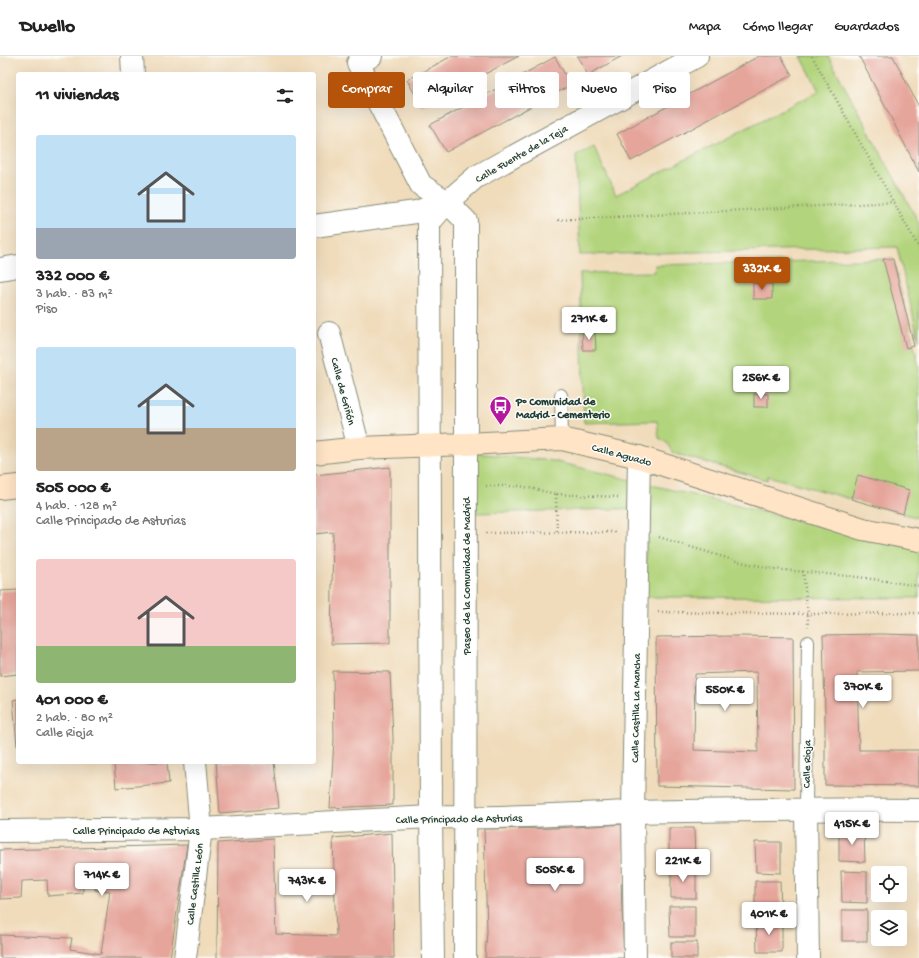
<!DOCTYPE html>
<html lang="es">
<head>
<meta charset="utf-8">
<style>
	body { margin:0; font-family:"Gochi Hand",sans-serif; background:#f2f2f2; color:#222; height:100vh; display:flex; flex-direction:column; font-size:15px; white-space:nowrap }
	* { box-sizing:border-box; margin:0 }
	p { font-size:13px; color:#767676 }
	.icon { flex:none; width:22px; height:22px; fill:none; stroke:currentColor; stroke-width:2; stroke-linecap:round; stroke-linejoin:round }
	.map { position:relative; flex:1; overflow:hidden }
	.details { position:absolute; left:16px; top:16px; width:300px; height:692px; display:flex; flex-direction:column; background:#fff; border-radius:4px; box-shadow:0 4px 16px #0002 }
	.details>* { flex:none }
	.hud { position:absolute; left:328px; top:16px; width:380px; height:36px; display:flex; gap:8px }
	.controls { position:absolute; left:871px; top:810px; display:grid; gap:8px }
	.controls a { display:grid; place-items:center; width:36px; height:36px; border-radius:4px; background:#fff; box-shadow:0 4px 16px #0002; font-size:20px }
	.price { position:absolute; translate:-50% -34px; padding:0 9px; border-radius:4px; background:#fff; color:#222; font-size:13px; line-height:26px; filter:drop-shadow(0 1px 2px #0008) }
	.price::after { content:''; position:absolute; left:50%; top:24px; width:12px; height:9px; margin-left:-6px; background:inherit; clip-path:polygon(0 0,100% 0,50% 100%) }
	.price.selected { background:#b45309; color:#fff }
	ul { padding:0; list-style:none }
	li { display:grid; align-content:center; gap:8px; height:212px; padding:0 20px }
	li span { display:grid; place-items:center; height:124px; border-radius:4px; color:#555 }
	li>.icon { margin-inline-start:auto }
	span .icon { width:72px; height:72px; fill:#fffc; stroke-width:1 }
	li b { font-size:17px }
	h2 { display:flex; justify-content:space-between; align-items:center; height:48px; padding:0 20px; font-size:17px }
	.chip { padding:0 14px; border-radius:4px; background:#fff; box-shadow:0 4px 16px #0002; font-size:14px; line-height:36px }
	.chip.selected { background:#b45309; color:#fff }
	header { display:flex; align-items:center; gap:24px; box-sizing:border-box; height:56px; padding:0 20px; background:#fff; border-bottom:1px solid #e0e0e0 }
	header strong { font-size:19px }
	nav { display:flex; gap:22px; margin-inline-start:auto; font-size:14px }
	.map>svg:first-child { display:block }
	.green { fill:#b2d47c; stroke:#688858 }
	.building { fill:#e6a59b; fill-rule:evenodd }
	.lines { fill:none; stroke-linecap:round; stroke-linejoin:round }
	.lane-casing { stroke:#888c78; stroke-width:14 }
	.street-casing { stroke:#888c78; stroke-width:24 }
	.secondary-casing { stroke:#888c78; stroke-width:24 }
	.path { stroke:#888c78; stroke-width:2.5; stroke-dasharray:1 3; stroke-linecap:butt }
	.lane { stroke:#fff; stroke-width:12 }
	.street { stroke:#fff; stroke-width:22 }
	.secondary { stroke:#ffe4c6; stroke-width:22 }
	.labels { text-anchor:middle; stroke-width:3; stroke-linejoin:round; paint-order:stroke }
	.street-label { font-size:11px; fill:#1f3d34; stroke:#fdfcf7 }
	.poi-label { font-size:11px; font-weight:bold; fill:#1f3d34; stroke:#fdfcf7; text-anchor:start }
</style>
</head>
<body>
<header>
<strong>Dwello</strong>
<nav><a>Mapa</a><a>Cómo llegar</a><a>Guardados</a></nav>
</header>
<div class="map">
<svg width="919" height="902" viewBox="0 0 919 902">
	<rect width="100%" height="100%" fill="#fdfcf7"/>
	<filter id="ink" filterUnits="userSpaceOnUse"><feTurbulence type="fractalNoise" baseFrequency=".025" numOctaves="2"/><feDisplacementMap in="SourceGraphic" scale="8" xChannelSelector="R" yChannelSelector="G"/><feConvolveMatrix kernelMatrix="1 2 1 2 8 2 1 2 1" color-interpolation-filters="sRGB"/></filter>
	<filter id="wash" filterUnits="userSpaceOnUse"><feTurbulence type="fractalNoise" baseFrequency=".012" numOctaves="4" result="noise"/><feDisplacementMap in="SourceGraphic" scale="16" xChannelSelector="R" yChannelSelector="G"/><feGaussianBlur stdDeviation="0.9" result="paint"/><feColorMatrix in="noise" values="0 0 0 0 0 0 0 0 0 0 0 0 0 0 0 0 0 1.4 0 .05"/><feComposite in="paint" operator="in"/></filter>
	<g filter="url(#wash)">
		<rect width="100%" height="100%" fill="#f0dcbb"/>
		<!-- green -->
		<g class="green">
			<polygon points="801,0 828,0 919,167 919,285 897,191 580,199 576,99 594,91 616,139 819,35"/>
			<polygon points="893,203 919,310 919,462 768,420 767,424 673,397 666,386 659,382 657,365 584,367 580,217 654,216 655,209"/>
			<polygon points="475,397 553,405 919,494 919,542 645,541 647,452 476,457"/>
		</g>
		<g id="blocks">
			<!-- building -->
			<g class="building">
				<polygon points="452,0 519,0 422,51 407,24"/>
				<polygon points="577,0 622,0 588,19"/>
				<polygon points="759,0 781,0 792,19 631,105 617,78"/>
				<polygon points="859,0 893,0 919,51 919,116"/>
				<polygon points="555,1 571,29 446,96 430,69"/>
				<polygon points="883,203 893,203 914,290 906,292"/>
				<polygon points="753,227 772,228 772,243 753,243"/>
				<polygon points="582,276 595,276 596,294 583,294"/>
				<rect x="754" y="338" width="14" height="13"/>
				<polygon points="390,411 390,587 331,588 333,476 314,478 314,419"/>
				<polygon points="858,419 909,434 903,458 851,443"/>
				<polygon points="18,534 18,618 0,620 0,535"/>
				<polygon points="881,578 919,579 919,615 857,616 859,694 919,694 919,730 825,729 825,655 823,579"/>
				<path d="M 740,580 L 793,581 L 794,733 L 657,730 L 656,581 ZM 757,616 L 758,696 L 694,694 L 695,618 Z"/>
				<polygon points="333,615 390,616 393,682 393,749 330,752 334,683"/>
				<polygon points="18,643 18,690 17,690 13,644"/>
				<polygon points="114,706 167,706 169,727 116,732"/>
				<polygon points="216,706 274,706 279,752 220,757"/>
				<polygon points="625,768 625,828 621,828 624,902 485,902 487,876 484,773 554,772"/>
				<polygon points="669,772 694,772 695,803 669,803"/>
				<polygon points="864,774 865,806 839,805 839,775"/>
				<polygon points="392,777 394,902 217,902 218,787 273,783 276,878 336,880 333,782"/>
				<polygon points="755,786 781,786 781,817 756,816"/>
				<polygon points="187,789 170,902 0,902 0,879 72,882 70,893 101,898 110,835 95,834 95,822 83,823 83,837 48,840 47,824 22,825 21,842 0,843 0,794"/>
				<polygon points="671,811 696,812 696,842 671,842"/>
				<polygon points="841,815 867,816 867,847 842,846"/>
				<polygon points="755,825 780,825 781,856 755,855"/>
				<polygon points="669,850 695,850 695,881 670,881"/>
				<rect x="842" y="854" width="25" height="31"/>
				<polygon points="756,865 782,865 782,896 757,896"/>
				<rect x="671" y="886" width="26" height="16"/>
			</g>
		</g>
	</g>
	<g filter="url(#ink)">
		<use href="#blocks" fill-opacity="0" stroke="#888c78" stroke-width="1"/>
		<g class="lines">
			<defs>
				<g id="lane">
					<polyline points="561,339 562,383"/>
					<polyline points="806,753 808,586"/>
				</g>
				<g id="street">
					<polyline points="132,0 133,18"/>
					<polyline points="371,0 358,7 421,129 447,146"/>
					<polyline points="314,170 416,156 447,146 476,121 697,0"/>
					<polyline points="0,213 18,210"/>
					<polyline points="329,277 359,392"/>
					<polyline points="806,753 808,902"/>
					<path d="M 0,775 L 201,773 L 431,761 C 498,763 566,758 634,756 C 729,754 824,753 919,754"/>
					<polyline points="185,902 201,773 195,706"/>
					<polyline points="433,902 431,761 429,167 447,146 466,165 466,388 465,902"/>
					<polyline points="635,902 633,756 639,401"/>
				</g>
				<g id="secondary">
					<polyline points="314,397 359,392 466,388 562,383 639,401 863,473 919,484"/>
					<polyline points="0,432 18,430"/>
				</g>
			</defs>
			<!-- lane casing -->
			<use href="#lane" class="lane-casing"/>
			<!-- street casing -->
			<use href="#street" class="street-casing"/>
			<!-- secondary casing -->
			<use href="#secondary" class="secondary-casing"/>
			<!-- path -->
			<g class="path">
				<polyline points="812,0 919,192"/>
				<polyline points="558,164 894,146"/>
				<polyline points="486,430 520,430 556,438 618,441"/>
				<polyline points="556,438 557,476"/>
				<polyline points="486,477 617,476"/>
				<polyline points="659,481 736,505 774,513 858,521 919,530"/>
				<polyline points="803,515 808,558 808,571"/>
				<polyline points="658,556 808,558 919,557"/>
			</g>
			<!-- lane -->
			<use href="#lane" class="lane"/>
			<!-- street -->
			<use href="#street" class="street"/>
			<!-- secondary -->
			<use href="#secondary" class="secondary"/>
		</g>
	</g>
	<!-- icons -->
	<defs>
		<symbol id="bus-pin" viewBox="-11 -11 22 30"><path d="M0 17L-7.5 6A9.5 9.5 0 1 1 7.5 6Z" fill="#b5179e" stroke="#fdfcf7"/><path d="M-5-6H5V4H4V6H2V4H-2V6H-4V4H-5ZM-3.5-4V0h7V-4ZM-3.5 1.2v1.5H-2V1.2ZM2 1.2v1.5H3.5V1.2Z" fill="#fff"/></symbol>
	</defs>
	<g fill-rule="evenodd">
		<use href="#bus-pin" x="488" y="338" width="25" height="34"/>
	</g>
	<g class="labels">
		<!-- street labels -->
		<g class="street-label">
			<text transform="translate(521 97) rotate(-30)" y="4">Calle Fuente de la Teja</text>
			<text transform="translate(344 335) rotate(75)" y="4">Calle de Griñón</text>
			<text transform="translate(622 398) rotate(15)" y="4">Calle Aguado</text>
			<text transform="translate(466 520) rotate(-90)" y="4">Paseo de la Comunidad de Madrid</text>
			<text transform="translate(635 652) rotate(-89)" y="4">Calle Castilla La Mancha</text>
			<text transform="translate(806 708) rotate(-89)" y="4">Calle Rioja</text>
			<text transform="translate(459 762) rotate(-1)" y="4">Calle Principado de Asturias</text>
			<text x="136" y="778">Calle Principado de Asturias</text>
			<text transform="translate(194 828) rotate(-83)" y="4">Calle Castilla León</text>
		</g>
		<!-- poi labels -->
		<g class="poi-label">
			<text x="516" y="349">Pº Comunidad de<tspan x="516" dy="13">Madrid - Cementerio</tspan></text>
		</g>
	</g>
</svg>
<div class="controls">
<a><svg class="icon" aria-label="locate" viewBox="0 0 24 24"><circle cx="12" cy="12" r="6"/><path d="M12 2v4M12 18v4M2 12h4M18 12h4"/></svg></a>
<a><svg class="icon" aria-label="layers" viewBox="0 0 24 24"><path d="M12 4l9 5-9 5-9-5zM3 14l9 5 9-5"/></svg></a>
</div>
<b class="price selected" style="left:762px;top:235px">332K €</b>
<b class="price" style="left:589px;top:285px">271K €</b>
<b class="price" style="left:761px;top:344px">256K €</b>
<b class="price" style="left:863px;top:653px">370K €</b>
<b class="price" style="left:725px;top:656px">550K €</b>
<b class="price" style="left:852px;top:790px">415K €</b>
<b class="price" style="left:683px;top:827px">221K €</b>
<b class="price" style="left:555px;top:836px">505K €</b>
<b class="price" style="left:102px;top:841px">714K €</b>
<b class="price" style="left:307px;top:847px">743K €</b>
<b class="price" style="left:769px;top:880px">401K €</b>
<div class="hud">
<a class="chip selected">Comprar</a>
<a class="chip">Alquilar</a>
<a class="chip">Filtros</a>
<a class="chip">Nuevo</a>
<a class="chip">Piso</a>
</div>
<section class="details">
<h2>11 viviendas<svg class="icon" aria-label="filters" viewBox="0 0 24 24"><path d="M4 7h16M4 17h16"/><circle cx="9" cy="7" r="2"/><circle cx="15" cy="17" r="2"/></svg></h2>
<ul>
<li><span style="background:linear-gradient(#bfe0f5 75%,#9aa5b1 0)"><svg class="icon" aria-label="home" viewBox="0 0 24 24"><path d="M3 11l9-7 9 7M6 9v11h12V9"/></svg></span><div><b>332 000 €</b><p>3 hab. · 83 m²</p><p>Piso</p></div></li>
<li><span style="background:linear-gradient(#bfe0f5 65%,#b9a48a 0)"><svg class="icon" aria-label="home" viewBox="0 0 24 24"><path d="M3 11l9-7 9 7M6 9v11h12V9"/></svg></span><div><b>505 000 €</b><p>4 hab. · 128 m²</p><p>Calle Principado de Asturias</p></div></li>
<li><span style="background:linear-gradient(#f6c9c9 70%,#8fb573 0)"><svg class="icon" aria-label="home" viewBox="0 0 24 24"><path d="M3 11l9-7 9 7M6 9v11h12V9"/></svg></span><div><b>401 000 €</b><p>2 hab. · 80 m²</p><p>Calle Rioja</p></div></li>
</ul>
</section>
</div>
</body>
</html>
